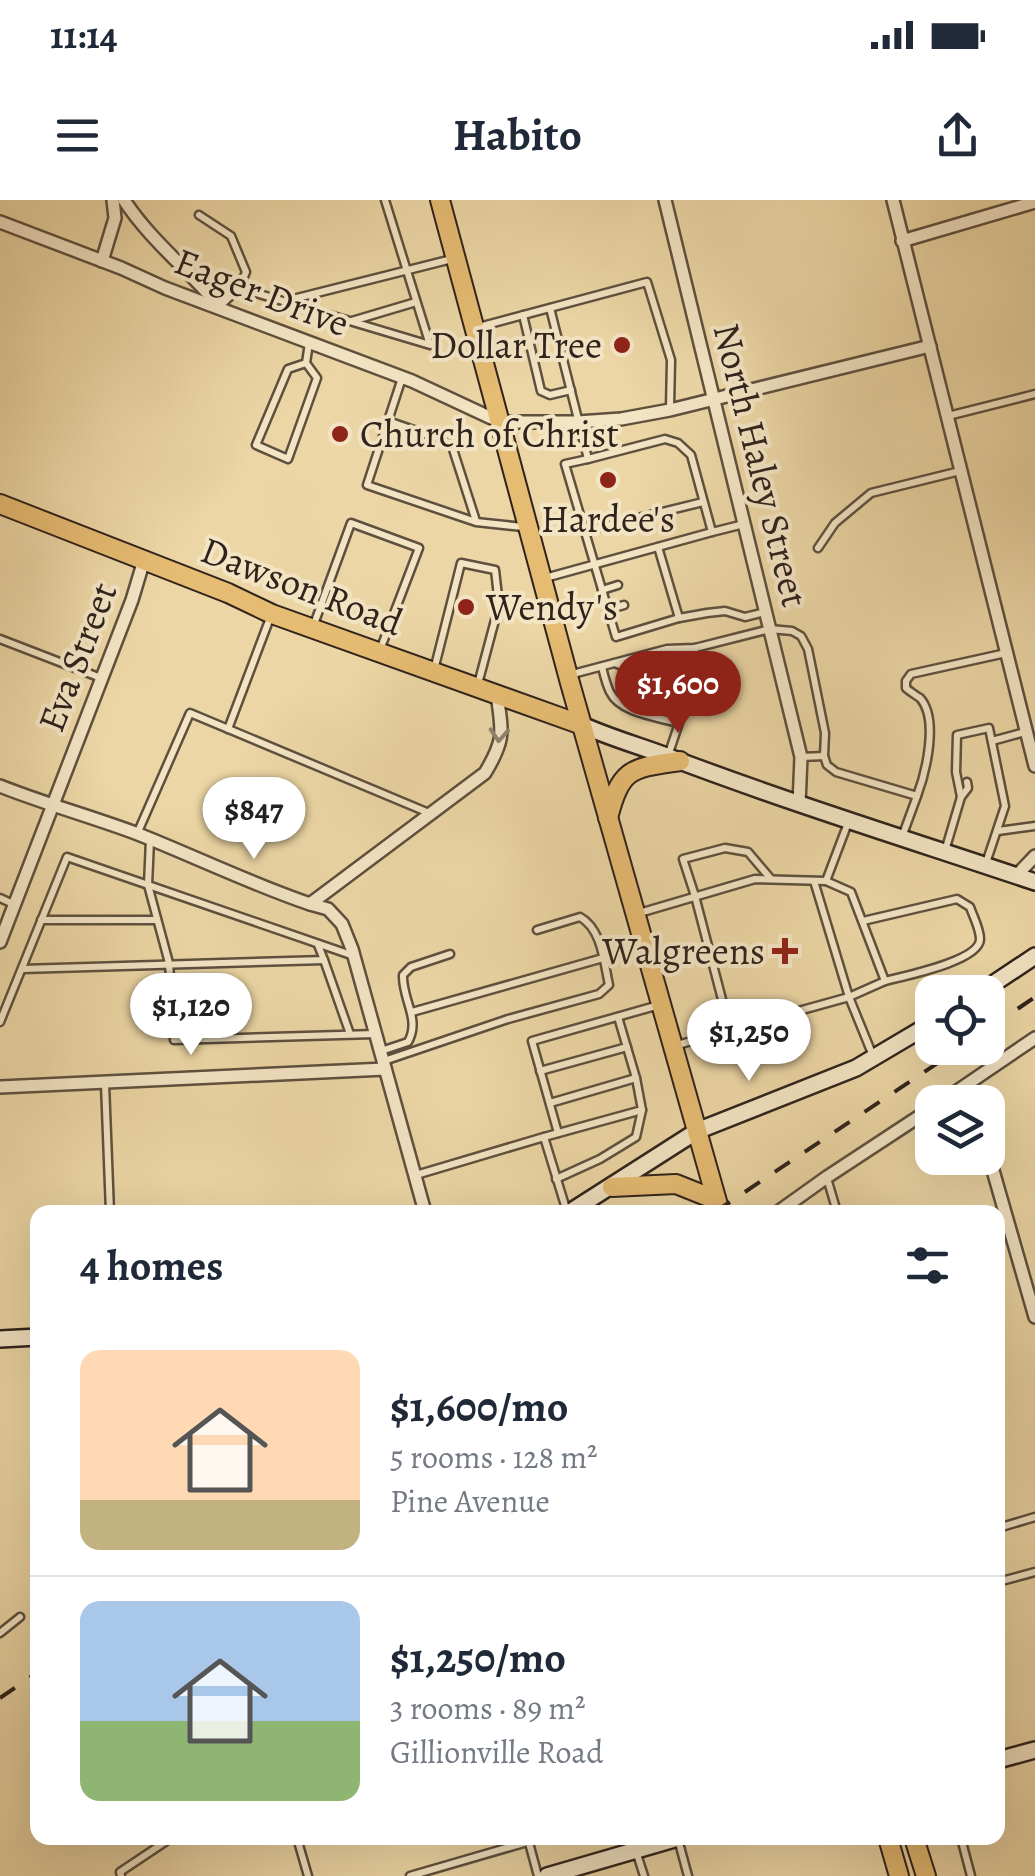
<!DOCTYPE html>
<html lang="en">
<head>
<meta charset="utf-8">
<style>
	body { margin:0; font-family:Alegreya,serif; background:#f2f2f3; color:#1f2937; height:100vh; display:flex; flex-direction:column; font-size:38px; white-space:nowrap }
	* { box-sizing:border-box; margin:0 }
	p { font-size:32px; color:#747a83 }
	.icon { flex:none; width:55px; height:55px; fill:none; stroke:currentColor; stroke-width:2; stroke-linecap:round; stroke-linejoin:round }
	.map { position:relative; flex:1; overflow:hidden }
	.sheet { position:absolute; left:30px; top:1005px; width:975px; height:640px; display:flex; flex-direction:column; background:#fff; border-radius:20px; box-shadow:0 10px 40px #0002 }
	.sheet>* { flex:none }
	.buttons { position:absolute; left:915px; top:775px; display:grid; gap:20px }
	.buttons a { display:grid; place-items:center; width:90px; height:90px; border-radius:20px; background:#fff; box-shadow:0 10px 40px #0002; font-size:50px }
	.price { position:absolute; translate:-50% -85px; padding:0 22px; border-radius:35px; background:#fff; color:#222; font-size:32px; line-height:65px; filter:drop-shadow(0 2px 5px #0008) }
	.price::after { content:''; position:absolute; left:50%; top:60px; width:30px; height:22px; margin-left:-15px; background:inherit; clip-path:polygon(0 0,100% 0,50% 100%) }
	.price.on { background:#8f2418; color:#fff }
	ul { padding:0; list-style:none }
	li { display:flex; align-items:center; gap:30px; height:250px; padding:0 50px }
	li+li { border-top:2px solid #e0e1e3 }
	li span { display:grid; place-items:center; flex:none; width:280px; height:200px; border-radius:20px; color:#555 }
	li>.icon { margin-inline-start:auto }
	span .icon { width:120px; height:120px; fill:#fffc; stroke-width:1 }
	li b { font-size:42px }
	h2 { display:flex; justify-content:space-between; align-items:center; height:120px; padding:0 50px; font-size:42px }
	.status { display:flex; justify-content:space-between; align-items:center; height:70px; padding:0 50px; background:#fff; direction:ltr }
	.status svg { height:28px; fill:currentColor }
	header { display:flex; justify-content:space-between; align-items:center; height:130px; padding:0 50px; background:#fff; font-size:45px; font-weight:700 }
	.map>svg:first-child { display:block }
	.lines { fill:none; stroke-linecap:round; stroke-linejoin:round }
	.lane-casing { stroke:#5e503e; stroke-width:11 }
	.street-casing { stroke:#5e503e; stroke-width:16 }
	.secondary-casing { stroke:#2f231c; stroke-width:20 }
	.primary-casing { stroke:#2f231c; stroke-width:22 }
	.lane { stroke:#f3e4c4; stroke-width:6 }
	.street { stroke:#f3e4c4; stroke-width:11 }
	.secondary { stroke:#f3e4c4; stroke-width:15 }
	.primary { stroke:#e6bb72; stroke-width:18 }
	.rail { stroke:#2f231c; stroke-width:4; stroke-dasharray:18 18; stroke-linecap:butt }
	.oneway { stroke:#918470 }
	.poi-dot { fill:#8f2418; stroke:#f3e4c4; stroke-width:4 }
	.labels { text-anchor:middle; stroke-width:8; stroke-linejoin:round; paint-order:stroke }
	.street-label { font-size:38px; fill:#2f231c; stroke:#f3e4c4 }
	.poi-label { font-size:38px; fill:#2f231c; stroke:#f3e4c4; text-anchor:end }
</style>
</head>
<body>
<div class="status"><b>11:14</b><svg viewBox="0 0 49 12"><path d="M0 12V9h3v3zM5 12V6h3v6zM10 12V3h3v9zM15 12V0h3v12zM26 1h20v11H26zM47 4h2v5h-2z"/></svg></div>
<header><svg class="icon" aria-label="menu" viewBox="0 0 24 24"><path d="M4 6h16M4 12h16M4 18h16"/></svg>Habito<svg class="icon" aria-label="share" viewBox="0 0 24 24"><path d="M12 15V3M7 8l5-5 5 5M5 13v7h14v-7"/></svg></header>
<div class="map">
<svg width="1035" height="1676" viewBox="0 0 1035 1676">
	<rect width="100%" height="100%" fill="#ecd6a5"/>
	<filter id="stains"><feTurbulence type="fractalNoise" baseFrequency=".002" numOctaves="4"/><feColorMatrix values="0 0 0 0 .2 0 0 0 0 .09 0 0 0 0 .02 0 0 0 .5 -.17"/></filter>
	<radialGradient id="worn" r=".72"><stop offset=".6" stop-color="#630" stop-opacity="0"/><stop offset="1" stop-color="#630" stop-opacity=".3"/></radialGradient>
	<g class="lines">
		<defs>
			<g id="lane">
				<polyline points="199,15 231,36 246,72 239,88"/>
				<polyline points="285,101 452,59"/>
				<polyline points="220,106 239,88 430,145 385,0"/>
				<polyline points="523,115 541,191 550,195 571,190"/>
				<polyline points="352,121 416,102"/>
				<polyline points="475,128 647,82 671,160 670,208"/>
				<polyline points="306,163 317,178 288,259 256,245 288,169 306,163 309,143"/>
				<polyline points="402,178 367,285 476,322 523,327"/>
				<polyline points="948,216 1035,194"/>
				<polyline points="388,221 451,243 476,321"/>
				<polyline points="588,259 565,264 616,437 679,418 707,413 725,411 745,417 765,412"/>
				<polyline points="585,331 703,302"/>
				<polyline points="712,332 744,324"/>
				<polyline points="658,347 679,418"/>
				<polyline points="818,348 835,323 871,293 960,271"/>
				<polyline points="545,378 712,332 691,255 678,243 665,239 588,259 550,108"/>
				<polyline points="602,390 618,385"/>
				<polyline points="607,410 624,405"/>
				<polyline points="313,427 351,323 419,348 380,450"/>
				<polyline points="0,439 101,478"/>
				<polyline points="617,464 625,467 670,459 676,463 687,486"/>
				<path d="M 602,467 C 604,475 606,484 610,492 C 620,513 657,517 678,523"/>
				<polyline points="434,470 461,363 495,370 499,405 478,484"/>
				<path d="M 569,475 L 667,449 L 695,448 L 770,429 L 792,431 L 801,436 L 808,449 L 825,533 L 824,556 L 827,565 L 836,572 L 917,596 C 926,572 939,519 920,498 C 918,497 908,490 906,488 L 906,481 L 911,474 L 1006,453"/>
				<polyline points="228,529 270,418"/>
				<polyline points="992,541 1025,532"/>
				<polyline points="669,553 679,523 695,448"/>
				<polyline points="801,557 824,556"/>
				<polyline points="961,597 968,588 967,582"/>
				<polyline points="998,631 1035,626"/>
				<polyline points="137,634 190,513 429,613"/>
				<polyline points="902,637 917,596"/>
				<polyline points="150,640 148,685 169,763 174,840 375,834"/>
				<polyline points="945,651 961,597 956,572 957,535 989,528 1005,606 986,663"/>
				<polyline points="771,679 748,652 725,648 683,659 695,696 730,830 849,797 814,681"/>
				<polyline points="826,681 851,692 885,781 849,797 873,856"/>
				<polyline points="0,698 13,704"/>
				<polyline points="636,714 755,679 826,681 848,623"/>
				<polyline points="41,720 157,720"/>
				<path d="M 863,721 L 957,699 L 970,707 C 973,716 980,729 980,739 C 980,761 904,776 885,781"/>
				<polyline points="324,760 350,834"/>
				<polyline points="22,769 324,760 318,745"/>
				<polyline points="412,812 603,758"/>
				<polyline points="0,822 67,657 354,756"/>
				<polyline points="674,846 730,830"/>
				<path d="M 381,851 L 408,842 C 421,819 402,800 403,775 L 411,767 L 450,754"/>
				<path d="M 384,861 L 508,819 L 599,794 L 609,785 C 604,763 602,729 580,717 L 537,730"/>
				<polyline points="540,871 627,847"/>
				<polyline points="105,884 110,1012"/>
				<polyline points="550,903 636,878"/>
				<polyline points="558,933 532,841 659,805"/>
				<polyline points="416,975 544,937"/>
				<polyline points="827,978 837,1012"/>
				<polyline points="556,979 600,959 636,937 642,910"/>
				<polyline points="567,1012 544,937 642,910 636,878 618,817"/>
				<polyline points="998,1328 1035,1317"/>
				<polyline points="998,1382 1035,1372"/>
				<polyline points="0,1433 20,1417"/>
				<polyline points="297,1638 308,1676"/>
				<polyline points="961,1638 971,1676"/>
				<polyline points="528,1639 538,1676"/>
				<polyline points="678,1639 688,1676"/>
				<polyline points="636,1651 644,1676"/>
				<polyline points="121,1676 120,1672 171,1638"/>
				<polyline points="410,1676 541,1638"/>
			</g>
			<g id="street">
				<path d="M 124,0 C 150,40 189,70 219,106"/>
				<polyline points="665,0 801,557 799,604"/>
				<polyline points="893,0 1035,566"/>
				<polyline points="0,22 121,68 165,88 412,181 500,222 578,222 621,219 670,210 930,146"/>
				<polyline points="902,41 1035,2"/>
				<polyline points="102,61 115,18 113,0"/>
				<path d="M 0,586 C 45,604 93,617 138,634 C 196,657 251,684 310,704 L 485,573 C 506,538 502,532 497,494"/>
				<polyline points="1016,676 1035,656"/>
				<polyline points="310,704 328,709 342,724 352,749 425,1012"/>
				<polyline points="0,742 132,400 144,360"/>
				<polyline points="968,885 973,902"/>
				<polyline points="0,887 385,869"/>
				<polyline points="941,902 1035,838"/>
				<polyline points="988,953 1035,1117"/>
				<polyline points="778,1012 827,977 932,908"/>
			</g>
			<g id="secondary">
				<path d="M 582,525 C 611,538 640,546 669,557 C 790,603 913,641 1035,682"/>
				<polyline points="981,792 1035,756"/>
				<polyline points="570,1012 697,931 856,868 932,823"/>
				<polyline points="0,1139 38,1137"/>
				<polyline points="998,1560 1035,1550"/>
				<polyline points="547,1676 678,1638"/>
			</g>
			<g id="primary">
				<polyline points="440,0 570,483 720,1012"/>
				<polyline points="0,304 228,393 272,414 582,525"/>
				<path d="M 608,618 C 621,567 632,568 680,561"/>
				<polyline points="612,987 676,984 716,1000"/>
				<polyline points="888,1638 899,1676"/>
				<polyline points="914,1638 926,1676"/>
			</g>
		</defs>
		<!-- lane casing -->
		<use href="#lane" class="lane-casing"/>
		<!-- street casing -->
		<use href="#street" class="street-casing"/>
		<!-- secondary casing -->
		<use href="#secondary" class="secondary-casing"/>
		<!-- primary casing -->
		<use href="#primary" class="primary-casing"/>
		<!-- lane -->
		<use href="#lane" class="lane"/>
		<!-- street -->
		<use href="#street" class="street"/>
		<!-- secondary -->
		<use href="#secondary" class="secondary"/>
		<!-- primary -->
		<use href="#primary" class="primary"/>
		<!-- rail -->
		<g class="rail">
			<polyline points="988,829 1035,797"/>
			<polyline points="715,1012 960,848"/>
			<polyline points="0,1498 38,1472"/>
		</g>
	</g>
	<!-- one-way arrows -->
	<defs><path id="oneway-chevron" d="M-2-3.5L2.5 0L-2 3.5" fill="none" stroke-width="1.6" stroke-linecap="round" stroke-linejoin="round" transform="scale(2.5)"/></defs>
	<use class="oneway" href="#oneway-chevron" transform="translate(499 535) rotate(94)"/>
	<!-- markers -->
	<g class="poi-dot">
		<circle cx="622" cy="145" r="10"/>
		<circle cx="340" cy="234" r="10"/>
		<circle cx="608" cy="280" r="10"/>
		<circle cx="466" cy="407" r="10"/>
		<path d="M780 736h10v10h10v10h-10v10h-10v-10h-10v-10h10z"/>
	</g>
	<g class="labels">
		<!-- street labels -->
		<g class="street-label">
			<text transform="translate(262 92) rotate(21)" y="13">Eager Drive</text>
			<text transform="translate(761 265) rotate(76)" y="13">North Haley Street</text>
			<text transform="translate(302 386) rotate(21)" y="13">Dawson Road</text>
			<text transform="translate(77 457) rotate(-69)" y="13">Eva Street</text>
		</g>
		<!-- poi labels -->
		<g class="poi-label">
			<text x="602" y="158">Dollar Tree</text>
			<text x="360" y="247" text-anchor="start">Church of Christ</text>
			<text x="608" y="332" text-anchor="middle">Hardee's</text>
			<text x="486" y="420" text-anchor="start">Wendy's</text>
			<text x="765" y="764">Walgreens</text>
		</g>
	</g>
	<rect width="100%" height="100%" filter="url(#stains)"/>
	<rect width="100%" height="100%" fill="url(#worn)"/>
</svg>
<div class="buttons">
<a><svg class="icon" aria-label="locate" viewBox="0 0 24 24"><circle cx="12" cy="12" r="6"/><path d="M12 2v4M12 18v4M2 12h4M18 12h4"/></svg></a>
<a><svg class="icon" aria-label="layers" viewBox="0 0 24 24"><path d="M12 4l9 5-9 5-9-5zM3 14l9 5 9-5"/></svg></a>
</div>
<b class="price on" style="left:678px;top:536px">$1,600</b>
<b class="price" style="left:254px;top:662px">$847</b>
<b class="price" style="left:191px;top:858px">$1,120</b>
<b class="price" style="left:749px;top:884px">$1,250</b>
<section class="sheet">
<h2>4 homes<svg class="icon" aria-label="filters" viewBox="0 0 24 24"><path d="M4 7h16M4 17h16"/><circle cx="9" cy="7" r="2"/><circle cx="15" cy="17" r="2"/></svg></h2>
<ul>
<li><span style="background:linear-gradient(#ffd9b3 75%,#c2b280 0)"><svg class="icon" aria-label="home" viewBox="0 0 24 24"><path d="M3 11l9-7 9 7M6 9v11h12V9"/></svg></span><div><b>$1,600/mo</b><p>5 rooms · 128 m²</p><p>Pine Avenue</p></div></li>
<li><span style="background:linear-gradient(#a9c7e8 60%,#8fb573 0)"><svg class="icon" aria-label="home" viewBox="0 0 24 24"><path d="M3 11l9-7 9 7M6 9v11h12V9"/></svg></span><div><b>$1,250/mo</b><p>3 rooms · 89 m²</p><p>Gillionville Road</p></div></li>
</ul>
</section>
</div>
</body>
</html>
